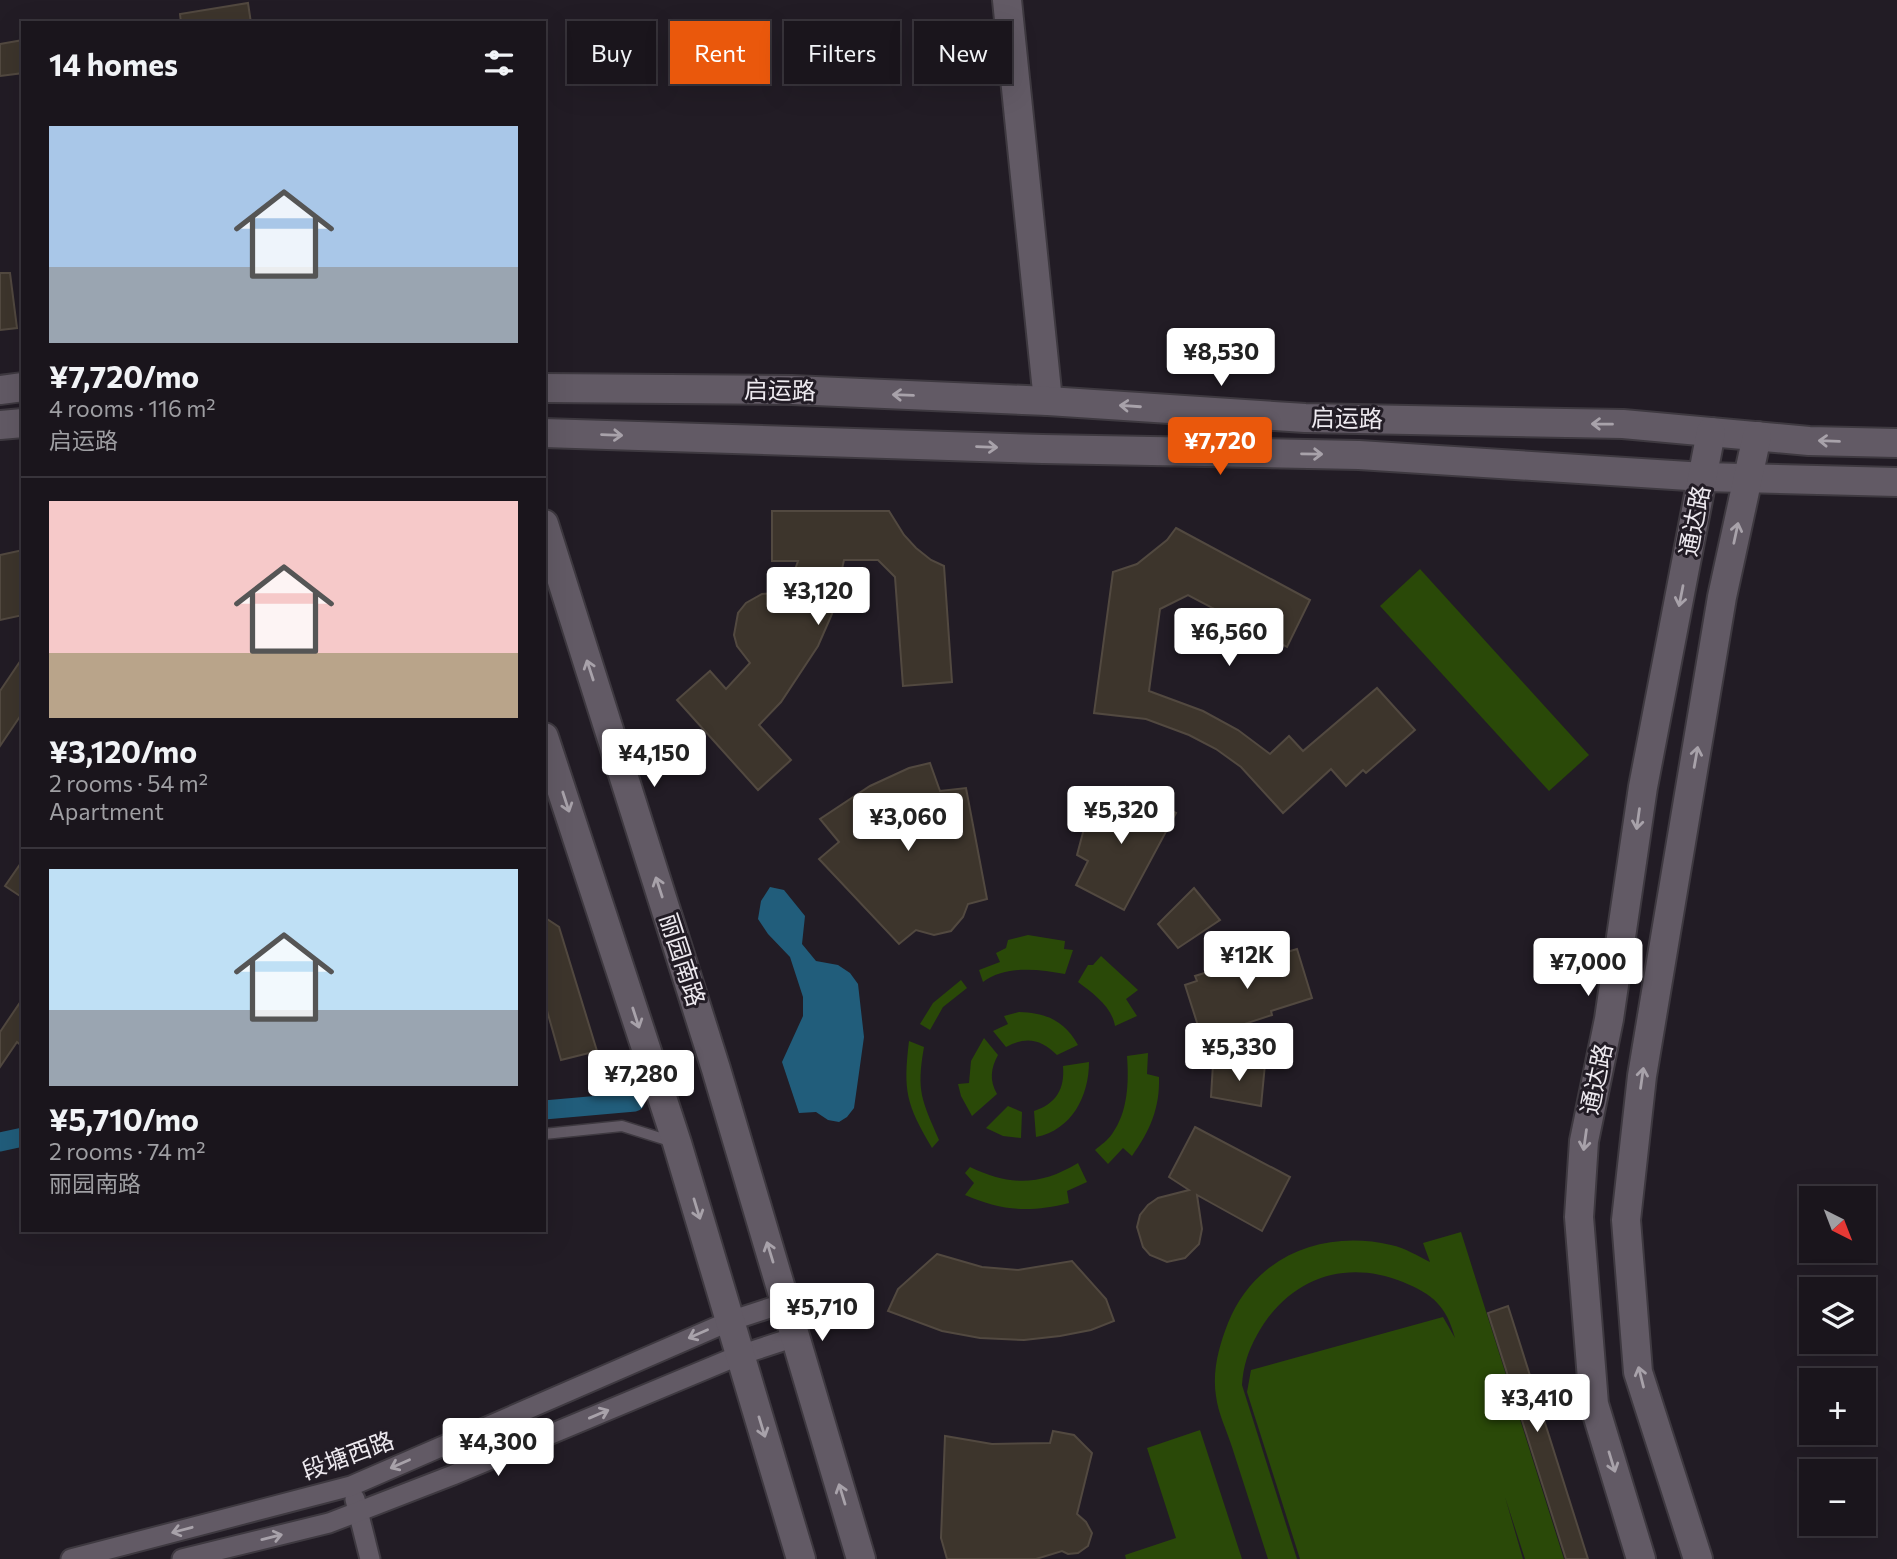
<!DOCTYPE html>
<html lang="en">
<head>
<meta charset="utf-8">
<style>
	body { margin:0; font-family:Commissioner,"Noto Sans SC",sans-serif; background:#272229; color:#f1f3f6; height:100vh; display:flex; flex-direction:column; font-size:26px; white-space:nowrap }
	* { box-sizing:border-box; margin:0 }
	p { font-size:23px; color:#9f9fa3 }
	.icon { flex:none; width:38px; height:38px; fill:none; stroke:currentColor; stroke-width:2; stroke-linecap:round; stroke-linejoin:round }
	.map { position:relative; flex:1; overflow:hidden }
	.drawer { position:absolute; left:21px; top:21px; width:525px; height:1211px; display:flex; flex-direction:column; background:#1a151c; border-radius:0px; box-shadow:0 7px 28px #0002,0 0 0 2px #38343b }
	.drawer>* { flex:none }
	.hud { position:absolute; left:567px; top:21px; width:665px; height:63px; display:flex; gap:14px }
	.needle { width:46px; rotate:138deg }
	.fabs { position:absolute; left:1799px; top:1186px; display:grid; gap:14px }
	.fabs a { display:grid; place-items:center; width:77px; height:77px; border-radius:0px; background:#1a151c; box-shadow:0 7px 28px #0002,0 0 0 2px #38343b; font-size:35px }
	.price { position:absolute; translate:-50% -60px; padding:0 16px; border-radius:7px; background:#fff; color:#222; font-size:23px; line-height:46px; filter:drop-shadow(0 2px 4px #0008) }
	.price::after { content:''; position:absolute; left:50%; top:42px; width:21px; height:16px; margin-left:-10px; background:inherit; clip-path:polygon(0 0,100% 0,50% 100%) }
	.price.on { background:#ea580c; color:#fff }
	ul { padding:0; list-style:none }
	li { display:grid; align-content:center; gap:14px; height:371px; padding:0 28px }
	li+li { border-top:2px solid #38343b }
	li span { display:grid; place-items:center; height:217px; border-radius:0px; color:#555 }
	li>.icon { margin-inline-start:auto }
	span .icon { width:126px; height:126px; fill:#fffc; stroke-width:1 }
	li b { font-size:30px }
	h2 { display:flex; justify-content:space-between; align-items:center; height:84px; padding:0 28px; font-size:30px }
	.chip { padding:0 24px; border-radius:0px; background:#1a151c; box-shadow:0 7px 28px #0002,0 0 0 2px #38343b; font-size:24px; line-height:63px }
	.chip.on { background:#ea580c; color:#fff }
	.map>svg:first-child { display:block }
	.green { fill:#2a4908 }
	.water { fill:#215d7b }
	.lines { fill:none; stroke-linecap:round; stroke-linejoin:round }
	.canal { stroke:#215d7b; stroke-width:19 }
	.building { fill:#3d352c; stroke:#524940; stroke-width:2 }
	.lane-casing { stroke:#3e3940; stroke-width:13 }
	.street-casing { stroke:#3e3940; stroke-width:23 }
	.secondary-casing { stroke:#3e3940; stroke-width:32 }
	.lane { stroke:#625a65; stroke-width:10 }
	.street { stroke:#625a65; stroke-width:19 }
	.secondary { stroke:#625a65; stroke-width:28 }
	.oneway { stroke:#a8a2aa }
	.labels { text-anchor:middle; stroke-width:6; stroke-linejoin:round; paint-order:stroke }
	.street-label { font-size:24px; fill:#ede9ef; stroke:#221c25 }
</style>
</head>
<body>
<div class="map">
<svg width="1897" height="1559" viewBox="0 0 1897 1559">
	<rect width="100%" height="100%" fill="#221c25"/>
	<!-- green -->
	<g class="green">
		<polygon points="1420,569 1589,755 1549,791 1380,606"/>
		<path d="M 1028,935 L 1065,941 L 1064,949 L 1073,950 L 1065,974 C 1038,969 1006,965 983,982 L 979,970 L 1000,962 L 996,953 L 1006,948 L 1008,940 Z"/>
		<path d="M 1101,956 L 1138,990 L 1126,999 L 1137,1016 L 1115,1026 C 1112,1007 1093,993 1078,982 L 1088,965 L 1093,965 Z"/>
		<polygon points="961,980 967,988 943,1007 930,1030 920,1024 933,1003"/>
		<path d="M 1019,1012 C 1046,1013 1064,1020 1078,1045 L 1057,1055 C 1041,1039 1026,1036 1006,1047 L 993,1031 L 1008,1024 L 1004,1016 Z"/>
		<path d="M 984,1038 L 998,1055 C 991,1068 989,1080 997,1094 L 972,1116 L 961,1096 L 958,1084 L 969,1083 L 971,1061 Z"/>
		<path d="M 909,1041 L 924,1047 C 916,1092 922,1100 939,1140 L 932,1148 C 906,1104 903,1091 909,1041 Z"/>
		<path d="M 1148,1053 L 1147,1074 L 1159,1077 C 1160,1108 1150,1131 1132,1156 L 1123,1148 L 1108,1164 L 1095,1150 C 1101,1145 1108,1140 1112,1134 C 1128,1112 1129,1082 1127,1056 Z"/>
		<path d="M 1089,1062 C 1089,1096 1072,1130 1036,1137 L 1034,1111 C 1056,1104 1065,1089 1063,1066 Z"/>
		<polygon points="1008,1106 1022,1112 1021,1138 1003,1136 986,1128"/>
		<path d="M 1078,1163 L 1087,1182 L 1067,1191 L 1069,1203 C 1029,1213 1003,1211 965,1195 L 974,1183 L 965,1173 L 970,1167 C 1010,1186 1040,1186 1078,1163 Z"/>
		<path d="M 1461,1232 L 1564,1559 L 1525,1559 L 1505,1497 L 1523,1559 L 1300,1559 L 1247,1392 L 1251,1370 L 1443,1317 L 1455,1338 C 1446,1306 1434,1295 1403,1282 C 1344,1258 1288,1279 1257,1335 C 1248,1351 1243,1367 1242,1385 L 1297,1559 L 1268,1559 C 1256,1522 1244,1484 1232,1447 C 1227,1431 1218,1413 1216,1396 C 1212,1371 1219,1346 1228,1323 C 1255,1256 1323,1229 1391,1245 C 1405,1248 1418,1256 1430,1262 L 1423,1243 Z"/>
		<polygon points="1200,1430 1242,1559 1126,1559 1125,1555 1176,1538 1147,1448"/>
	</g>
	<!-- water -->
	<polygon class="water" points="770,887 784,890 805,916 802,944 816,961 838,965 850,973 858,984 864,1037 857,1087 854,1108 847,1117 839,1122 828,1120 816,1112 799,1113 782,1062 803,1016 803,997 790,957 768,934 758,919 761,901"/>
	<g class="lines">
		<!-- canal -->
		<g class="canal">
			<polyline points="544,1110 635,1102"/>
			<polyline points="0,1142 23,1137"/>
		</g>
	</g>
	<!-- building -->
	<g class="building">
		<polygon points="248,3 251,23 181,23 180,14"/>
		<polygon points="23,40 23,73 0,76 0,44"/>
		<polygon points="0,273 10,273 17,328 0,330"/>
		<polygon points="772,511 889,511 904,535 916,548 931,560 944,566 952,682 903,686 895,577 878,560 844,560 832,614 818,646 781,702 759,725 791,760 758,790 677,700 710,671 726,689 750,663 737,646 734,635 738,613 746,603 762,594 774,593 786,596 798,561 772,561"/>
		<polygon points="1176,528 1310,600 1287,647 1188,595 1160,609 1149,691 1203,711 1238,730 1270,754 1289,736 1303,751 1377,688 1415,730 1366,773 1363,770 1346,786 1331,769 1283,813 1241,767 1216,749 1189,735 1146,719 1094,713 1113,572 1137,564 1167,540"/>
		<polygon points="23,550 23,615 0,620 0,555"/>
		<polygon points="23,657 23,712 0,746 0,691"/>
		<polygon points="930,763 940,791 966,788 987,899 968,904 963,917 951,931 934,935 916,930 899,944 819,859 839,842 820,819 870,786 909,768"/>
		<polygon points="1126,787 1176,813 1124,910 1076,885 1088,861 1077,855 1090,806 1110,817"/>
		<polygon points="23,860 23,898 5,886"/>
		<polygon points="1194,888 1220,920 1178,948 1158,924"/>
		<polygon points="544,917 559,927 597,1051 561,1060 544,1000"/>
		<polygon points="1297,949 1312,998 1271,1011 1272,1015 1211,1035 1210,1029 1200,1032 1185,985 1197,981 1195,976 1256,957 1257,961"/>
		<polygon points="23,998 23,1047 17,1042 0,1067 0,1032"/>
		<polygon points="1213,1064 1265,1064 1261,1106 1211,1097"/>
		<polygon points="1195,1127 1290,1177 1262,1231 1197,1195 1202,1229 1199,1244 1185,1258 1167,1262 1150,1255 1143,1247 1137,1227 1140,1215 1148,1205 1158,1198 1189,1190 1169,1177"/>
		<polygon points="937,1254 982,1267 1018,1270 1072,1261 1106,1299 1114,1321 1091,1330 1060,1336 1024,1340 980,1338 942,1331 888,1311 898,1289"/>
		<polygon points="1508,1306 1588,1559 1566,1559 1488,1313"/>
		<polygon points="1053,1431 1074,1435 1092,1453 1077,1514 1086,1522 1092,1533 1088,1546 1078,1553 1068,1554 1062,1551 1036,1559 947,1559 941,1538 945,1436 992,1444 1050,1443"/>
	</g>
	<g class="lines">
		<defs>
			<polyline id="lane" points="544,1134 622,1126 670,1141"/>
			<g id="street">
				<polyline points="355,1499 370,1559"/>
				<polyline points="71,1559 351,1486 730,1321 785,1303"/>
				<polyline points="182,1559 329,1523 453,1475 740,1355 795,1337"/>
			</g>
			<g id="secondary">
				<polyline points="1007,0 1048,401"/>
				<polyline points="544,388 792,390 1048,401 1305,418 1623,424 1809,441 1897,443"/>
				<polyline points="0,390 23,387"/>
				<polyline points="0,425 23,423"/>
				<polyline points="544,433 1043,449 1359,455 1704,477 1897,482"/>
				<polyline points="544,524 716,1069 861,1559"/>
				<polyline points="544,737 677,1143 801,1559"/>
				<polyline points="1641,1559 1594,1404 1579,1217 1584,1141 1609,1019 1643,787 1711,432"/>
				<polyline points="1698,1559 1638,1372 1626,1220 1642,1076 1722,597 1757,436"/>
			</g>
		</defs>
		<!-- lane casing -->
		<use href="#lane" class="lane-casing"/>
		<!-- street casing -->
		<use href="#street" class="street-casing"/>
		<!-- secondary casing -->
		<use href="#secondary" class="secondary-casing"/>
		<!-- lane -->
		<use href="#lane" class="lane"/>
		<!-- street -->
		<use href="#street" class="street"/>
		<!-- secondary -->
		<use href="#secondary" class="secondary"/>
	</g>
	<!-- one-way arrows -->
	<defs><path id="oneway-shaft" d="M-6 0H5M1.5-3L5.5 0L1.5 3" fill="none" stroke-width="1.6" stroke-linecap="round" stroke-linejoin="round" transform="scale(1.75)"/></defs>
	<g class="oneway">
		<use href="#oneway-shaft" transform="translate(903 395) rotate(-178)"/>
		<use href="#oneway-shaft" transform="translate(1130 406) rotate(-176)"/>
		<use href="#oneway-shaft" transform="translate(1602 424) rotate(-179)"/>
		<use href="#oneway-shaft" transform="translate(612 435) rotate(2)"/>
		<use href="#oneway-shaft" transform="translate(1829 441) rotate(-178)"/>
		<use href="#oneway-shaft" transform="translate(987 447) rotate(2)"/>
		<use href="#oneway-shaft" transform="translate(1312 454) rotate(1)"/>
		<use href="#oneway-shaft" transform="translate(1736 533) rotate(-78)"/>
		<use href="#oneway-shaft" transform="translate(1681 596) rotate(101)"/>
		<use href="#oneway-shaft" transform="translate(590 670) rotate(-108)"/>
		<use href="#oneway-shaft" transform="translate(1696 757) rotate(-80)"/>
		<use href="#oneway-shaft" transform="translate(566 802) rotate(72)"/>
		<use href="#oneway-shaft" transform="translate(1638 819) rotate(98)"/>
		<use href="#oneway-shaft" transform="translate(659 887) rotate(-108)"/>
		<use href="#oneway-shaft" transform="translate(636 1018) rotate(72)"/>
		<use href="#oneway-shaft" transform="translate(1642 1078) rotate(-82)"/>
		<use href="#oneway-shaft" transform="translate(1585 1140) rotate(98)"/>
		<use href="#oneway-shaft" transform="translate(697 1209) rotate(73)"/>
		<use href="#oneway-shaft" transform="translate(770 1252) rotate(-107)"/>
		<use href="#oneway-shaft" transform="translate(698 1334) rotate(156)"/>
		<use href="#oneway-shaft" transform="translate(1641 1377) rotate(-104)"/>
		<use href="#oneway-shaft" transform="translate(599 1414) rotate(-23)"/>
		<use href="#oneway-shaft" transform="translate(762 1427) rotate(73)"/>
		<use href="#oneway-shaft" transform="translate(1612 1462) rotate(73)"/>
		<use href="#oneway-shaft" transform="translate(400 1464) rotate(156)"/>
		<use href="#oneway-shaft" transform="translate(842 1494) rotate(-107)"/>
		<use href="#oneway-shaft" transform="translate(182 1530) rotate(165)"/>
		<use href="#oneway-shaft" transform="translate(272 1537) rotate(-14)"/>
	</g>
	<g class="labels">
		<!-- street labels -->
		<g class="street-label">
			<text transform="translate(780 391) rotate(1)" y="8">启运路</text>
			<text transform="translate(1347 419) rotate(1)" y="8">启运路</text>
			<text transform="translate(1695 521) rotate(-79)" y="8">通达路</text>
			<text transform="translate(682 960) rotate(72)" y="8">丽园南路</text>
			<text transform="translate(1597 1079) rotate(-78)" y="8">通达路</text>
			<text transform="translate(348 1456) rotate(-20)" y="8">段塘西路</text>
		</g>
	</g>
</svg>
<div class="fabs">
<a><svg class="needle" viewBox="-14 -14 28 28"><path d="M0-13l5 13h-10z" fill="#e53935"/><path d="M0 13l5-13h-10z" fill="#9f9fa3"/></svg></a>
<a><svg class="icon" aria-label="layers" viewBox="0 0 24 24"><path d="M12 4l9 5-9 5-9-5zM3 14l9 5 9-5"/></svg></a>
<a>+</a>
<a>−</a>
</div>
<b class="price" style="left:1221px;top:388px">¥8,530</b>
<b class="price on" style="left:1220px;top:477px">¥7,720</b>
<b class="price" style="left:818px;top:627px">¥3,120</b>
<b class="price" style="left:1229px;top:668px">¥6,560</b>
<b class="price" style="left:654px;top:789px">¥4,150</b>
<b class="price" style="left:1121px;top:846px">¥5,320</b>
<b class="price" style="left:908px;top:853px">¥3,060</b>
<b class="price" style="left:1247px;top:991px">¥12K</b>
<b class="price" style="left:1588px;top:998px">¥7,000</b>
<b class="price" style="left:1239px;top:1083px">¥5,330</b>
<b class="price" style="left:641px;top:1110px">¥7,280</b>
<b class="price" style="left:822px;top:1343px">¥5,710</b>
<b class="price" style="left:1537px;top:1434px">¥3,410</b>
<b class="price" style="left:498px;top:1478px">¥4,300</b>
<div class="hud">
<a class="chip">Buy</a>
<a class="chip on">Rent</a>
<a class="chip">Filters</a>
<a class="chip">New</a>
</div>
<section class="drawer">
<h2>14 homes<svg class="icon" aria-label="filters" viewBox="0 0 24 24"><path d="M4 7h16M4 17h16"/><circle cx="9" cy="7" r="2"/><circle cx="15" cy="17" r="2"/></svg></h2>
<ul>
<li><span style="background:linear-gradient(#a9c7e8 65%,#9aa5b1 0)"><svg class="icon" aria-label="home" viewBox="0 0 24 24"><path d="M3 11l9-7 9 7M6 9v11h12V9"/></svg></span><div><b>¥7,720/mo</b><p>4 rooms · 116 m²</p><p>启运路</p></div></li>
<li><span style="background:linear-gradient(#f6c9c9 70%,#b9a48a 0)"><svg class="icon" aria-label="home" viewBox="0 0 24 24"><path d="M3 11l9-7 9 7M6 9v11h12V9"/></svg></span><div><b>¥3,120/mo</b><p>2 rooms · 54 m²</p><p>Apartment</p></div></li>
<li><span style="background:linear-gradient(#bfe0f5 65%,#9aa5b1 0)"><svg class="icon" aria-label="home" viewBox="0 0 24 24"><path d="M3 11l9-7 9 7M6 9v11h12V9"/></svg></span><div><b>¥5,710/mo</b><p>2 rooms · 74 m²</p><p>丽园南路</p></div></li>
</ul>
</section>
</div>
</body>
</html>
